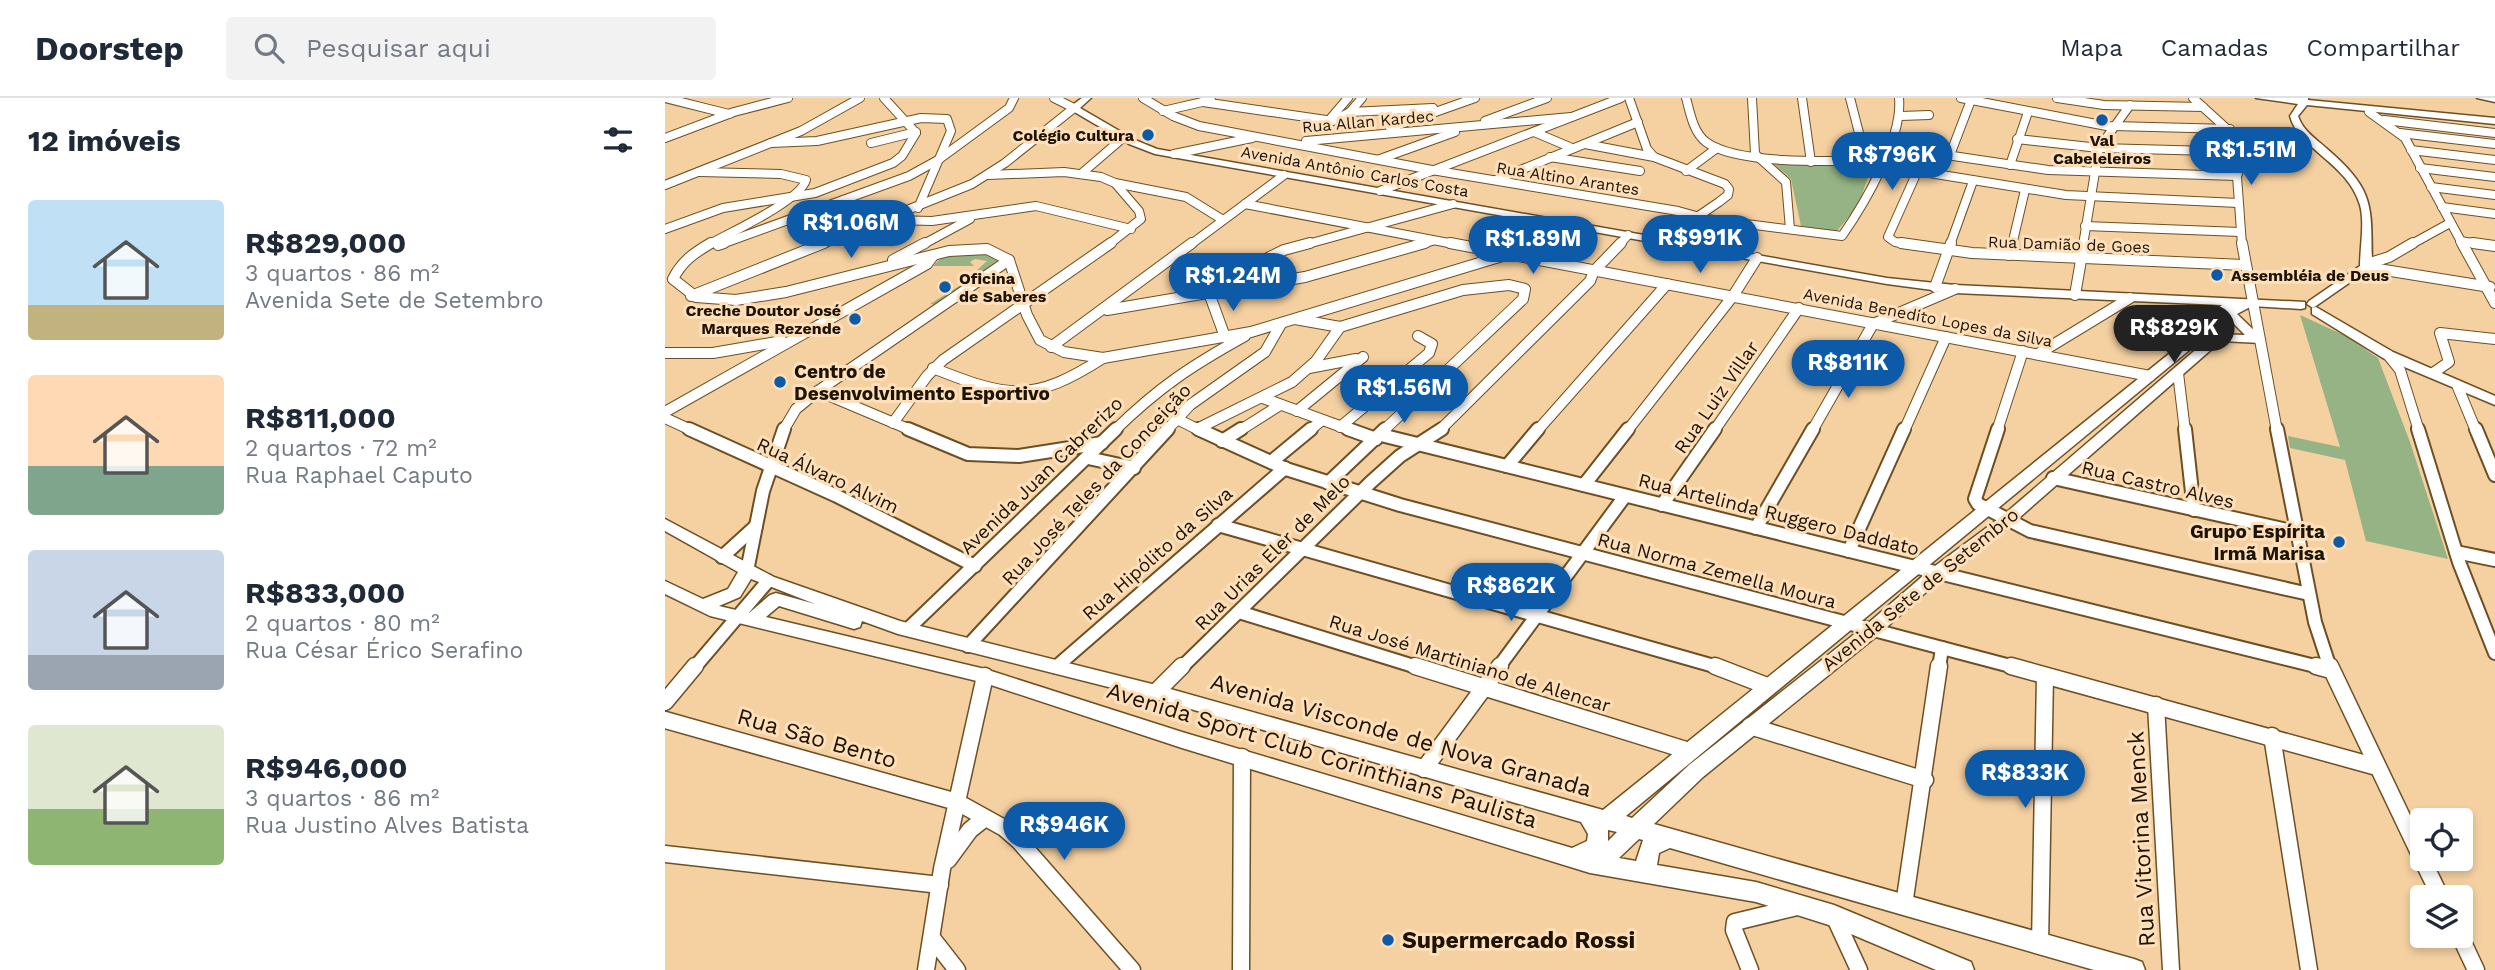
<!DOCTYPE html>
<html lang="pt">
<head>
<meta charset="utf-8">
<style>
	body { margin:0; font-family:"Work Sans",sans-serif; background:#f2f2f3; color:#1f2937; height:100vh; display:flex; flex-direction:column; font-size:26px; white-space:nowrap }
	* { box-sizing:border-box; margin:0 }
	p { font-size:23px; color:#747a83 }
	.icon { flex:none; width:38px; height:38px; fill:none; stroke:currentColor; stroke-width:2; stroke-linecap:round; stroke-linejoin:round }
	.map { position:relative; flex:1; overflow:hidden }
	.panel { display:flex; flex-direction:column; background:#fff; width:665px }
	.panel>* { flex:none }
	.controls { position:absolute; left:1745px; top:710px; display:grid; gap:14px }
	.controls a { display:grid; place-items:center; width:63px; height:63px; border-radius:7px; background:#fff; box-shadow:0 4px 10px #0003; font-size:35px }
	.price { position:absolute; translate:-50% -60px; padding:0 16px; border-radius:24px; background:#0d5aa9; color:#fff; font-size:23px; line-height:46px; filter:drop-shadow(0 2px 4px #0008) }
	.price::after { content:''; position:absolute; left:50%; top:42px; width:21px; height:16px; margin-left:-10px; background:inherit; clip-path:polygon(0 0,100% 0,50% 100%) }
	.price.current { background:#222; color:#fff }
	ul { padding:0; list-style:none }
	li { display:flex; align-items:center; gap:21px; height:175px; padding:0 28px }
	li span { display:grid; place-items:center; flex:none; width:196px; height:140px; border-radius:7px; color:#555 }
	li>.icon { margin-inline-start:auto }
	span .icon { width:84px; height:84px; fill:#fffc; stroke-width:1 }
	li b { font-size:30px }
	h2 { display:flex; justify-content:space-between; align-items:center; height:84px; padding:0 28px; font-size:30px }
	header { display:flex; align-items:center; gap:42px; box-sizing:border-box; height:98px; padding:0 35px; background:#fff; border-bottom:2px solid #e0e1e3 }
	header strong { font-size:33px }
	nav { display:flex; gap:38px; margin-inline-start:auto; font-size:24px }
	.search { width:490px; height:63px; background:#f2f2f3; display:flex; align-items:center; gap:18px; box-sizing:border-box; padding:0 24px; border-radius:7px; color:#747a83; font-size:26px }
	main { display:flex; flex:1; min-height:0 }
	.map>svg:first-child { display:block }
	.green { fill:#95b384 }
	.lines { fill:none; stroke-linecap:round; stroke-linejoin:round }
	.minor-far3-casing { stroke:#6e4f23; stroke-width:10 }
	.minor-far2-casing { stroke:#6e4f23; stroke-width:12 }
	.minor-far1-casing { stroke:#6e4f23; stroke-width:16 }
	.minor-casing { stroke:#6e4f23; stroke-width:19 }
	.major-casing { stroke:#6e4f23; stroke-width:3 }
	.minor-far3 { stroke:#fff; stroke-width:8 }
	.minor-far2 { stroke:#fff; stroke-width:10 }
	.minor-far1 { stroke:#fff; stroke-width:12 }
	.minor { stroke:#fff; stroke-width:16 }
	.major { fill:#fff; fill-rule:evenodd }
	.poi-dot { fill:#0d5aa9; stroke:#fde0ba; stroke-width:2.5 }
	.labels { text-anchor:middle; stroke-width:6; stroke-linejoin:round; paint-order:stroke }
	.far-street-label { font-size:16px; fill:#1e1202; stroke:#fde0ba }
	.far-poi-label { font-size:16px; font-weight:bold; fill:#1e1202; stroke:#fde0ba; text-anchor:end }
	.poi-label { font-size:19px; font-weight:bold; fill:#1e1202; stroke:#fde0ba; text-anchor:start }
	.street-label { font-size:19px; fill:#1e1202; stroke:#fde0ba }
	.near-street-label { font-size:23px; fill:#1e1202; stroke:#fde0ba }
	.near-poi-label { font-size:23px; font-weight:bold; fill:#1e1202; stroke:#fde0ba; text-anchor:start }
</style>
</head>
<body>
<header>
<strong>Doorstep</strong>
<div class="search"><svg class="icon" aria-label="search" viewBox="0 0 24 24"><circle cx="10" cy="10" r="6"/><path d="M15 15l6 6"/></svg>Pesquisar aqui</div>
<nav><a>Mapa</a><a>Camadas</a><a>Compartilhar</a></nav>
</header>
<main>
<section class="panel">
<h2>12 imóveis<svg class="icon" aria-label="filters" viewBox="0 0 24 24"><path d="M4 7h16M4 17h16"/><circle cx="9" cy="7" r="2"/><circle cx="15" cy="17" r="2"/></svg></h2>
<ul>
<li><span style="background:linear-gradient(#bfe0f5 75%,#c2b280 0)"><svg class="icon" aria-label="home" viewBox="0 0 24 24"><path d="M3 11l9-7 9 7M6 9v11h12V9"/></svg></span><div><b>R$829,000</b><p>3 quartos · 86 m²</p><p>Avenida Sete de Setembro</p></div></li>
<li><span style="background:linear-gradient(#ffd9b3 65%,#7fa58c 0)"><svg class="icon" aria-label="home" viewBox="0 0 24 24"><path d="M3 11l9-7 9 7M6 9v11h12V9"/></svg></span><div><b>R$811,000</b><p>2 quartos · 72 m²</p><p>Rua Raphael Caputo</p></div></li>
<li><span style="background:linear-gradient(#c9d6e8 75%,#9aa5b1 0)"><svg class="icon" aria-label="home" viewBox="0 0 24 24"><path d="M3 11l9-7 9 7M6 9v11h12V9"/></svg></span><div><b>R$833,000</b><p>2 quartos · 80 m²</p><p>Rua César Érico Serafino</p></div></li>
<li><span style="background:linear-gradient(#dfe7d0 60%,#8fb573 0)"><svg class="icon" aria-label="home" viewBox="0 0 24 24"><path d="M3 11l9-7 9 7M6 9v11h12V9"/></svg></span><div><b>R$946,000</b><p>3 quartos · 86 m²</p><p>Rua Justino Alves Batista</p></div></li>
</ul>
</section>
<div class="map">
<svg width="1830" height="872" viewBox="0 0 1830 872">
	<rect width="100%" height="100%" fill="#f5d1a2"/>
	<!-- green -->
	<g class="green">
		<polygon points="1108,65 1199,65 1207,68 1193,108 1171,134 1136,128 1126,81"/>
		<polygon points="315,153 334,161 272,207 265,206 296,187 322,163 310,161 305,164 309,168 268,168 279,157"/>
		<polygon points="1635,217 1681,238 1713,260 1745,344 1783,461 1701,443 1680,362 1625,350 1623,338 1675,349"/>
	</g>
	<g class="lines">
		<defs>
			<g id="minor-far3">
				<polyline points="0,0 64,16"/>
				<path d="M 478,0 L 508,18 L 534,28 L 767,72 L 1013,113 L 1042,121 L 1177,138 C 1200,105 1238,40 1234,0"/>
				<polyline points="964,0 982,51 989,59 1060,86 1064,91 1063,97 1054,104 997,143"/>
				<path d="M 1021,0 C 1025,14 1028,34 1041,44 C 1073,68 1176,63 1217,62"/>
				<polyline points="1087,0 1090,56 1121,84 1125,131"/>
				<polyline points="1137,0 1146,64"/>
				<polyline points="1185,0 1201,62"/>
				<polyline points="1296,0 1447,29"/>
				<polyline points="1392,0 1439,7 1538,9"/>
				<polyline points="1528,0 1583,50 1572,78 1577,147"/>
				<polyline points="538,4 668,23 685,14 697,0"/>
				<polyline points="498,13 546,2"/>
				<polyline points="685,14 768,10"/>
				<polyline points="1704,14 1740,40 1798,147"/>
				<polyline points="1236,18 1264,17"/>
				<polyline points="665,21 683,0"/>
				<polyline points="1719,22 1830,35"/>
				<polyline points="820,23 882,0"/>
				<polyline points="1448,28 1565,31"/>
				<polyline points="725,30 810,0"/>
				<polyline points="869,34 907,50"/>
				<polyline points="1735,35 1830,46"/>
				<polyline points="0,40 69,14 123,0"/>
				<polyline points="1352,41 1434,50 1584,54"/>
				<polyline points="641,43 906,19"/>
				<polyline points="106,45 152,43 256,20 282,21 286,33 253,110"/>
				<polyline points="206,45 251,34"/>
				<polyline points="920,46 989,59"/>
				<polyline points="1746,52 1830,62"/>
				<polyline points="509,56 587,40"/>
				<polyline points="1285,57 1306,2"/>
				<polyline points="885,59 975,73"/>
				<polyline points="715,61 790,34"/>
				<polyline points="1345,67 1363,14"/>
				<polyline points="1755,70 1830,79"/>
				<polyline points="1021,73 1052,50"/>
				<polyline points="1252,73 1401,97 1573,105"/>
				<path d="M 34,74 L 116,76 L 141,82 C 135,103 64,135 43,147"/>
				<polyline points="416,76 459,39"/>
				<polyline points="323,77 399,74 436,79 450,85 521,99 558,122"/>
				<polyline points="831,82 973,24"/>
				<polyline points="0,87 136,33 195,0"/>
				<polyline points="1766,89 1830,97"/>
				<polyline points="715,93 956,0"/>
				<polyline points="580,106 794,147"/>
				<polyline points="1777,109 1830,116"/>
				<polyline points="226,122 267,123 371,108 466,131"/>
				<polyline points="1420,128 1575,134"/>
				<polyline points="0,131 58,110 150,95 228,65 237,58 251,35 219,0"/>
				<polyline points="1795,143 1821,147"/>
				<polyline points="54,147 244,78 273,62 344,10 349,0"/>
				<polyline points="155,147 307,86 340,65 409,10 389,0"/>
				<polyline points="257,147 305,121"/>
				<polyline points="443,147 476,121 474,113 450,85"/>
				<polyline points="525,147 619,77"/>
				<polyline points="639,147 788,106"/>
				<polyline points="754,147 767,143"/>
				<polyline points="954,147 963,137"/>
				<polyline points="1249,147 1230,144 1223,139 1261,54 1383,72 1572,78"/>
				<polyline points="1285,147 1308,83"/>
				<polyline points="1347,147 1360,92"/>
				<polyline points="1418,147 1434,50 1465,7"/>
				<polyline points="1745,147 1785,125"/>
			</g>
			<g id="minor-far2">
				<path d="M 46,145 C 29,155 17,163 8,181 L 31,199 L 71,202 L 121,194 L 284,153 L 322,151 L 344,162 L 362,217 L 375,242 L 399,254 L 438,260 L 586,234 L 844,156"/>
				<polyline points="785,145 1485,278"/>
				<polyline points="1236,145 1307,155 1579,167"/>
				<polyline points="1577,145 1612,333"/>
				<polyline points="1797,145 1830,205"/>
				<polyline points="1808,145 1830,148"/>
				<polyline points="53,147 59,145"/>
				<polyline points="1344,157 1347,145"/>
				<polyline points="228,162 260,145"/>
				<polyline points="1702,166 1724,159 1748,145"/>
				<polyline points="1701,169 1825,189"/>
				<polyline points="545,188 619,152 645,145"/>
				<polyline points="1270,189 1286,145"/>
				<polyline points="550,194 640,179 760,145"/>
				<polyline points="544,195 560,239"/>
				<polyline points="1410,197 1419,145"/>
				<polyline points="26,198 159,145"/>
				<polyline points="442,212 542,195"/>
				<polyline points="630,221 675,229 798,192 844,187 860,191 858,201 718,333"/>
				<polyline points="386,249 527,145"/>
				<polyline points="0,255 48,255 117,243"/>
				<polyline points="1373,256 1465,200"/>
				<polyline points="1723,257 1735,272 1754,333"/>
				<path d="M 268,270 C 343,300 368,305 438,260"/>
				<polyline points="644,270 691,261"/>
				<polyline points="1513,275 1520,333"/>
				<polyline points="1768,275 1784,264 1775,235 1830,241"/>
				<polyline points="1792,287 1811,333"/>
				<polyline points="153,293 248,333"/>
				<polyline points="598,300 688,333"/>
				<polyline points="632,313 698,259"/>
				<polyline points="0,314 262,166 268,158"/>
				<polyline points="0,320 28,333"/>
				<polyline points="512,321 536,333"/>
				<polyline points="228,325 262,278 278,262 446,145"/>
				<polyline points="675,329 764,255 767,246 753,238"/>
				<polyline points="532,331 627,284 651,263 675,229"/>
				<polyline points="118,333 131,311 153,293 344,162"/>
				<path d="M 449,333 C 494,289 526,268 580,238"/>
				<polyline points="501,333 525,307 600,254 616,226"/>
				<polyline points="574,333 615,307"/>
				<polyline points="644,333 656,323"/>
				<polyline points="774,333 925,183 929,173 956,145"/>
				<polyline points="872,333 1002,186"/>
				<polyline points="962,333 1068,198 1092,160"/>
				<polyline points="1049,333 1134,210"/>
				<polyline points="1147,333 1208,226 1290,191"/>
				<polyline points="1239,333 1281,239"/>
				<polyline points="1332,333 1358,253"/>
			</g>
			<g id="minor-far1">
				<polyline points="24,331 172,398 310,468"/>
				<polyline points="243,331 303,356 354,358 437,345"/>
				<polyline points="533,331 621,371 735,407 1353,570"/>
				<polyline points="683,331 711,341"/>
				<polyline points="1333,331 1310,401 1313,406 1365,433 1644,496"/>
				<polyline points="1520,331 1529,412"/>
				<polyline points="1612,331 1650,524 1665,570"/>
				<polyline points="1753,331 1794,464 1830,555"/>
				<polyline points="1811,331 1830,377"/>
				<polyline points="716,337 1658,570"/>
				<polyline points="557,343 576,331"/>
				<polyline points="423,360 469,370"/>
				<polyline points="606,364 646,331"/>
				<polyline points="842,368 873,331"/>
				<polyline points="1388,380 1631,434"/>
				<polyline points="663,385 720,331"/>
				<polyline points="919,387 963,331"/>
				<polyline points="997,407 1050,331"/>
				<polyline points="553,427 1056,570"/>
				<polyline points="1091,430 1148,331"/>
				<polyline points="1184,453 1239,331"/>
				<polyline points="1791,454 1830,462"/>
				<polyline points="57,459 91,428"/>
				<polyline points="82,473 98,393 119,331"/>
				<polyline points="574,514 755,570"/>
				<polyline points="243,531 451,331"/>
				<polyline points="303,548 503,331"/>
				<polyline points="391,569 620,370"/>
				<polyline points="29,570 103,483"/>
				<polyline points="516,570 706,384 735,358 777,331"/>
				<polyline points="833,570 960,398"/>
				<polyline points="1274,570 1277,550"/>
			</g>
			<g id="minor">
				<polyline points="750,568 1024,653"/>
				<polyline points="1050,568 1102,588"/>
				<polyline points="1346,568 1712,669"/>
				<polyline points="1651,568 1666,572"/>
				<polyline points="1665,568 1757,761"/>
				<polyline points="491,594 517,568"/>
				<polyline points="0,604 30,568"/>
				<polyline points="1491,607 1506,872"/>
				<polyline points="0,622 292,704 339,730 354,743 467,872"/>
				<polyline points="1085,628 1260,682"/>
				<polyline points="1607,638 1644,872"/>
				<polyline points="759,671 835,568"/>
				<polyline points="0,756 275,787"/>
				<polyline points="1757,761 1776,800"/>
				<polyline points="283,762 305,732 320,720"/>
				<polyline points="1239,807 1274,568"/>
				<polyline points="1169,818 1194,872"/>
				<polyline points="1795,838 1811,872"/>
				<polyline points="267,840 292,872"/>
				<polyline points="1375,846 1380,578"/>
				<polyline points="261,872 277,771 320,578"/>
				<polyline points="576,872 577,659"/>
				<polyline points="1085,872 1069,832 1070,824 1132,809"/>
			</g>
			<g id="major">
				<path d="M 417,0 L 426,0 L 415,10 L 470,42 L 492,51 L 1222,180 L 1290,187 L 1640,204 L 1640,210 L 1636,211 L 1587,208 L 1572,216 L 1596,239 L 1596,245 L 1556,243 L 1346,427 L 1278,479 L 1213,537 L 1038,679 L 989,726 L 1469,861 L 1477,864 L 1480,872 L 1429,872 L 1005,750 L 994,755 L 992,767 L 1091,784 L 1169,807 L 1306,864 L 1309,872 L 1271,872 L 1167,828 L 1091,804 L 925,775 L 517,650 L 320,585 L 45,518 L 0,496 L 0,483 L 38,501 L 63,491 L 73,474 L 0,433 L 0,421 L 109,479 L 235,523 L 491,587 L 938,712 L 1556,214 L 1553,210 L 1557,207 L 1290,195 L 1222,186 L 490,56 L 464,46 L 406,12 L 406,8 ZM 1563,220 L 1580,237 L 1549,236 L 1336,419 L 1266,471 L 1201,527 L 1024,667 L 967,720 L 961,718 ZM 86,481 L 150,506 L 111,495 L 105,497 L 84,515 L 54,508 L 75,499 ZM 114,508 L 189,531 L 195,529 L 197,523 L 233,536 L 491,601 L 916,724 L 923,736 L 922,743 L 907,750 L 517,634 L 320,571 L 101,519 ZM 943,732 L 952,734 L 943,743 ZM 974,741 L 978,742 L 971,763 L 954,760 Z"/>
				<path d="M 1591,0 L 1643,0 L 1643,2 L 1830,20 L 1830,26 L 1642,7 L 1633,18 C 1638,33 1650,40 1661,50 C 1711,93 1706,107 1707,169 L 1648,210 L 1642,206 L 1644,203 L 1695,168 C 1695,149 1700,125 1695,107 C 1683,65 1633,51 1625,18 L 1633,6 Z"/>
				<polygon points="1812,0 1830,0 1830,4"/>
				<polygon points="1651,209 1728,254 1830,298 1830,307 1718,260 1647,216 1647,210"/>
			</g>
		</defs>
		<!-- minor-far3 casing -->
		<use href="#minor-far3" class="minor-far3-casing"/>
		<!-- minor-far2 casing -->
		<use href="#minor-far2" class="minor-far2-casing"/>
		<!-- minor-far1 casing -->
		<use href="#minor-far1" class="minor-far1-casing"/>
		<!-- minor casing -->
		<use href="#minor" class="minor-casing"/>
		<!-- major casing -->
		<use href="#major" class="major-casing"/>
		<!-- minor-far3 -->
		<use href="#minor-far3" class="minor-far3"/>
		<!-- minor-far2 -->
		<use href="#minor-far2" class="minor-far2"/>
		<!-- minor-far1 -->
		<use href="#minor-far1" class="minor-far1"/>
		<!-- minor -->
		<use href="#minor" class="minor"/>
		<!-- major -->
		<use href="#major" class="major"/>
	</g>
	<!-- markers -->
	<g class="poi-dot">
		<circle cx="1437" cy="22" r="7"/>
		<circle cx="483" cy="37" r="7"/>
		<circle cx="1552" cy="177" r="7"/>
		<circle cx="280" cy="189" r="7"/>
		<circle cx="190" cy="221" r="7"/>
		<circle cx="115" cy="284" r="7"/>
		<circle cx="1674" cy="444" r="7"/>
		<circle cx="723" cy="842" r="7"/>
	</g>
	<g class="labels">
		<!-- far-street labels -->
		<g class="far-street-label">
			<text transform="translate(703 23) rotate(-5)" y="6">Rua Allan Kardec</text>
			<text transform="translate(690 73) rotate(10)" y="6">Avenida Antônio Carlos Costa</text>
			<text transform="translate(903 80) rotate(9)" y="6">Rua Altino Arantes</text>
			<text transform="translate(1404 146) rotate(2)" y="6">Rua Damião de Goes</text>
			<text transform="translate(1263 219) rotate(11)" y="6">Avenida Benedito Lopes da Silva</text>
		</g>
		<!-- far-poi labels -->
		<g class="far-poi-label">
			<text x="469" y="43">Colégio Cultura</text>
			<text x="1437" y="48" text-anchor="middle">Val<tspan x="1437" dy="18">Cabeleleiros</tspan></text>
			<text x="1566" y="183" text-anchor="start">Assembléia de Deus</text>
			<text x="294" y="186" text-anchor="start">Oficina<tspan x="294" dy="18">de Saberes</tspan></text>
			<text x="176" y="218">Creche Doutor José<tspan x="176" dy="18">Marques Rezende</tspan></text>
		</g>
		<!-- poi labels -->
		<g class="poi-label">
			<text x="129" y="280">Centro de<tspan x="129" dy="22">Desenvolvimento Esportivo</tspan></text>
			<text x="1660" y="440" text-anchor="end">Grupo Espírita<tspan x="1660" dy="22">Irmã Marisa</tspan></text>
		</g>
		<!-- street labels -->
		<g class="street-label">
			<text transform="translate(1051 299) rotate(-55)" y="7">Rua Luiz Villar</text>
			<text transform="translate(163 377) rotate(25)" y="7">Rua Álvaro Alvim</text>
			<text transform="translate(376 377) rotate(-44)" y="7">Avenida Juan Cabrerizo</text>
			<text transform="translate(431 386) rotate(-47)" y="7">Rua José Teles da Conceição</text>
			<text transform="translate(1493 386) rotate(13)" y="7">Rua Castro Alves</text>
			<text transform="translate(1114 416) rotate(14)" y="7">Rua Artelinda Ruggero Daddato</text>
			<text transform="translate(607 454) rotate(-45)" y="7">Rua Urias Eler de Melo</text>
			<text transform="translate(492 455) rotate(-41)" y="7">Rua Hipólito da Silva</text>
			<text transform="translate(1052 472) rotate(15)" y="7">Rua Norma Zemella Moura</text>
			<text transform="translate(1255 491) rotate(-39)" y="7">Avenida Sete de Setembro</text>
			<text transform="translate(805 565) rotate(17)" y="7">Rua José Martiniano de Alencar</text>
		</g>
		<!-- near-street labels -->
		<g class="near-street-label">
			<text transform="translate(736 637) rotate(16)" y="8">Avenida Visconde de Nova Granada</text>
			<text transform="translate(152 640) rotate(16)" y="8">Rua São Bento</text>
			<text transform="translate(657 657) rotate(17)" y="8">Avenida Sport Club Corinthians Paulista</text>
			<text transform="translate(1476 741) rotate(-93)" y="8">Rua Vitorina Menck</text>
		</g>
		<!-- near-poi labels -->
		<g class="near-poi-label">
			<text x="737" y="850">Supermercado Rossi</text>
		</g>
	</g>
</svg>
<div class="controls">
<a><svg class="icon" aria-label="locate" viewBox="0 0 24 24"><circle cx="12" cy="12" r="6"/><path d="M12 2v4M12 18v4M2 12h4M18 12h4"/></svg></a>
<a><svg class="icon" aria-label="layers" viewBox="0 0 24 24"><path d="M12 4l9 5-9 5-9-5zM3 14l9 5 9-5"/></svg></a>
</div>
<b class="price" style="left:1586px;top:89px">R$1.51M</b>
<b class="price" style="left:1227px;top:94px">R$796K</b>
<b class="price" style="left:186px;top:162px">R$1.06M</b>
<b class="price" style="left:1035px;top:177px">R$991K</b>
<b class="price" style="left:868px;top:178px">R$1.89M</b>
<b class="price" style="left:568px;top:215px">R$1.24M</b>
<b class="price current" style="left:1509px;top:267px">R$829K</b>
<b class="price" style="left:1183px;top:302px">R$811K</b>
<b class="price" style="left:739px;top:327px">R$1.56M</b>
<b class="price" style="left:846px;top:525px">R$862K</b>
<b class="price" style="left:1360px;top:712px">R$833K</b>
<b class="price" style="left:399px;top:764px">R$946K</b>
</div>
</main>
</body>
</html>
